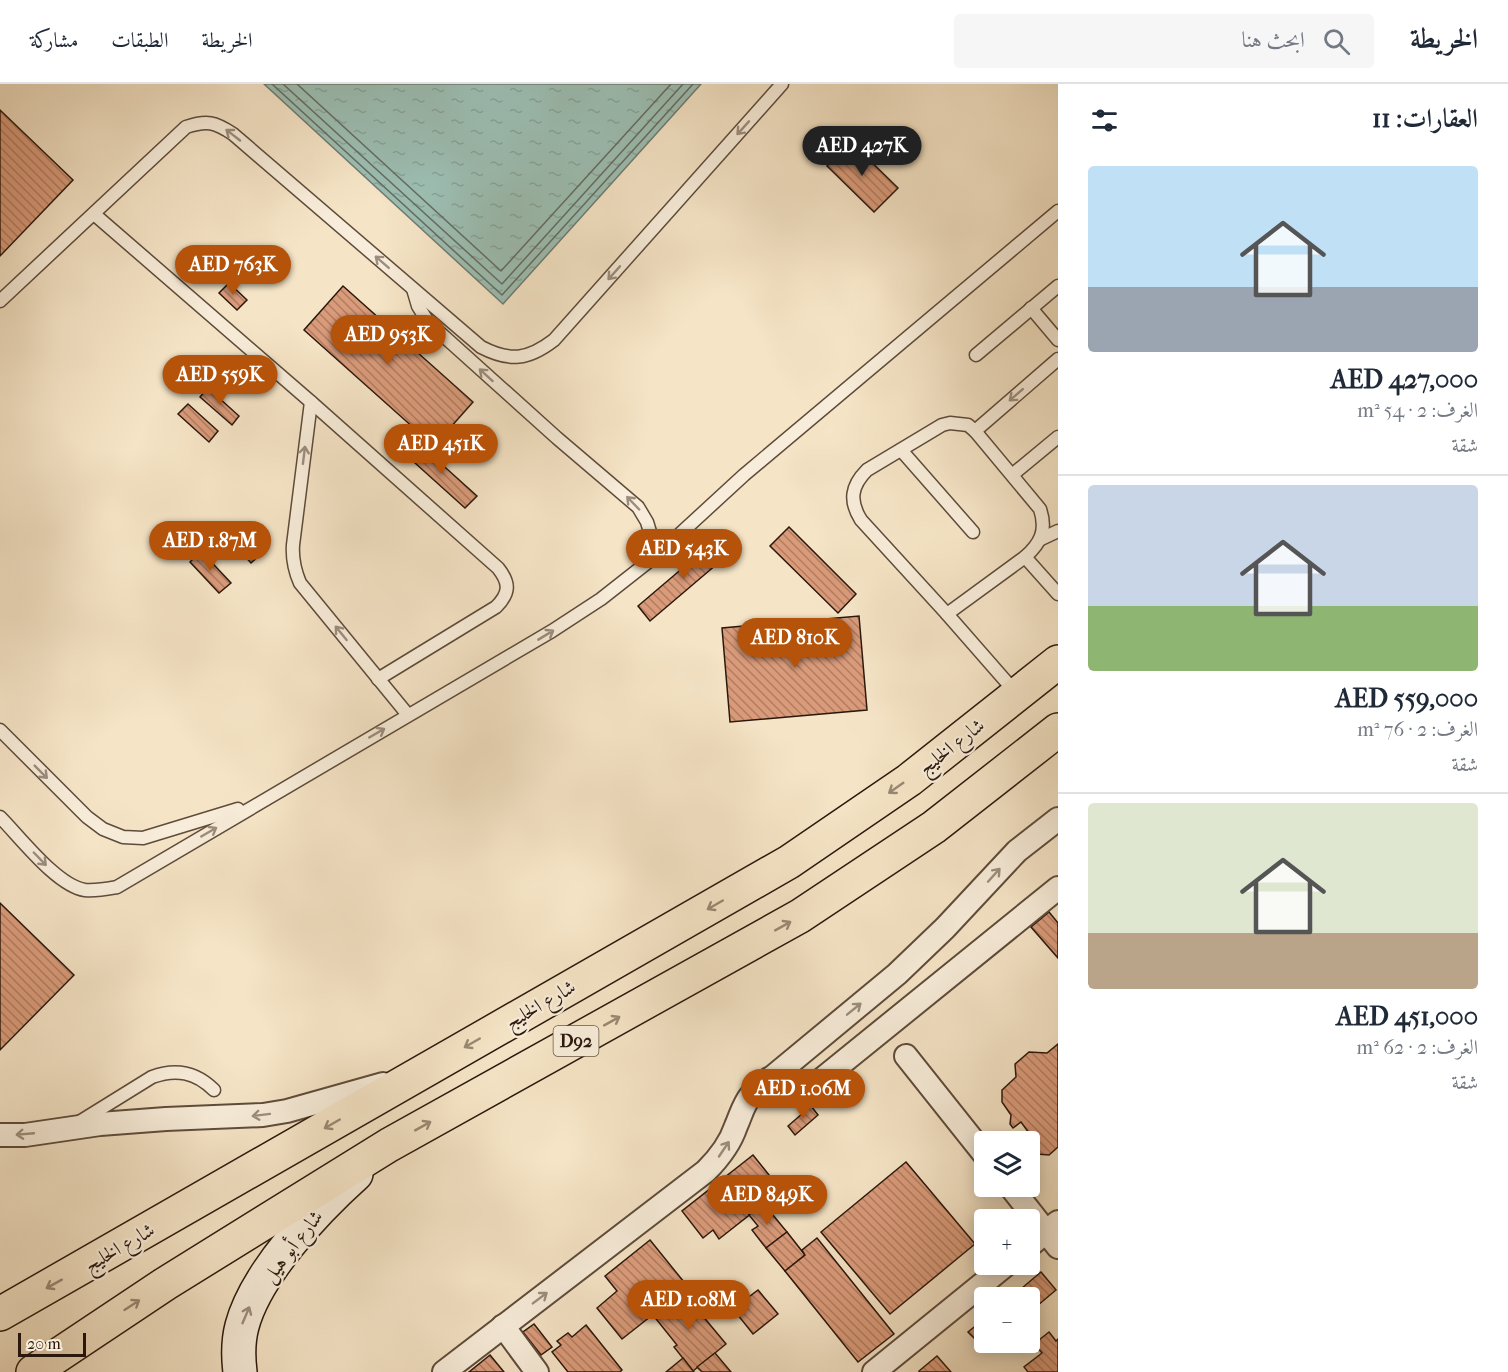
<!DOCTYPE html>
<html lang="ar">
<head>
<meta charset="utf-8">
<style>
	body { margin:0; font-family:"IM FELL French Canon",Amiri,serif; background:#f6f6f7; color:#1f2937; direction:rtl; height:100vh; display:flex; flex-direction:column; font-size:22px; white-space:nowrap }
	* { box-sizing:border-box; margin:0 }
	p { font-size:20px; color:#747a83 }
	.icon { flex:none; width:33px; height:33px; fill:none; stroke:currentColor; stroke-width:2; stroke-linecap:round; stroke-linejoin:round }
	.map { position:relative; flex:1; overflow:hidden; direction:ltr }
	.drawer { display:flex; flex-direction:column; background:#fff; width:450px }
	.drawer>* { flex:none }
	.tools { position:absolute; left:974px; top:1047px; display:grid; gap:12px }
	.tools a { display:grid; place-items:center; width:66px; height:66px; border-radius:6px; background:#fff; box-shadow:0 3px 15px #0003; font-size:30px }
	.scale { position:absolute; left:18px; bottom:15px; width:68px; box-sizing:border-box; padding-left:6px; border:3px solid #2b180d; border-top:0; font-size:16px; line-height:21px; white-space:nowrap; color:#2b180d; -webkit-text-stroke:4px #f8edda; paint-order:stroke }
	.price { position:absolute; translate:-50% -51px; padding:0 14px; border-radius:21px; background:#b45309; color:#fff; font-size:20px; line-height:39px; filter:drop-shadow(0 2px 3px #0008) }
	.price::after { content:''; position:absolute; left:50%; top:36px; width:18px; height:14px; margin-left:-9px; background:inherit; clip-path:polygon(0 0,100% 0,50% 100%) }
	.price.on { background:#222; color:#fff }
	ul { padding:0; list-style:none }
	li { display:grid; align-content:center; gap:12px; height:318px; padding:0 30px }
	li+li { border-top:2px solid #e0e1e3 }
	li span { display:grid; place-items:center; height:186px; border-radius:6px; color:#555 }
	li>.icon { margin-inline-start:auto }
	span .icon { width:108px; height:108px; fill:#fffc; stroke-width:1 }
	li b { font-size:26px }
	h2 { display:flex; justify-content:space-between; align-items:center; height:72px; padding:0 30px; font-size:26px }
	header { display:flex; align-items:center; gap:36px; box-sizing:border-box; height:84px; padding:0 30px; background:#fff; border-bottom:2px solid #e0e1e3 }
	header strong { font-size:28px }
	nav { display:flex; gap:33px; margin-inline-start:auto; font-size:21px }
	.search { width:420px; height:54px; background:#f6f6f7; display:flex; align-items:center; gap:15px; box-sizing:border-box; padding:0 21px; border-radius:6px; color:#747a83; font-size:22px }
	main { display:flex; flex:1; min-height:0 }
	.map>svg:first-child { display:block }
	.water { fill:url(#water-ripples); stroke:#6f7c71; stroke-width:1.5 }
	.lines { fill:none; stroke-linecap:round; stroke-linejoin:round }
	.shore { stroke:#646c60; stroke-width:1.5 }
	.building { fill:url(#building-back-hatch); stroke:#2b180d; stroke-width:1.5 }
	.service-casing { stroke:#5e4b3b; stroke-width:15 }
	.minor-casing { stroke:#5e4b3b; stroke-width:26 }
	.secondary-casing { stroke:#2b180d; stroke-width:36 }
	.primary-casing { stroke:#2b180d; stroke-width:36 }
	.service { stroke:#f8edda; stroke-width:12 }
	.minor { stroke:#f8edda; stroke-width:22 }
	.secondary { stroke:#f8edda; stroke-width:33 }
	.primary { stroke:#f5e4c6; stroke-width:33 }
	.oneway { stroke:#9c8d7e }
	.oneway2 { stroke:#9a8873 }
	.labels { text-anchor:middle; stroke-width:4.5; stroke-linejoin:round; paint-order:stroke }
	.shield { fill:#f8edda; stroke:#68584a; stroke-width:1.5 }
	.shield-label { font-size:18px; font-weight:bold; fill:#2b180d }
	.street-label { font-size:20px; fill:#2b180d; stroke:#f8edda }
</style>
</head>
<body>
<header>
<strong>الخريطة</strong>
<div class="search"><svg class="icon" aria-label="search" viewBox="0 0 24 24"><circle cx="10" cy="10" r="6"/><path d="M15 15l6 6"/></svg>ابحث هنا</div>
<nav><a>الخريطة</a><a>الطبقات</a><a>مشاركة</a></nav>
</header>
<main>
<section class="drawer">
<h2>العقارات: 11<svg class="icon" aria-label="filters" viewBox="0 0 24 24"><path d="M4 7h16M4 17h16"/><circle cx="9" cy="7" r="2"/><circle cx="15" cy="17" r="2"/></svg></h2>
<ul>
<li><span style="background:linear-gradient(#bfe0f5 65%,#9aa5b1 0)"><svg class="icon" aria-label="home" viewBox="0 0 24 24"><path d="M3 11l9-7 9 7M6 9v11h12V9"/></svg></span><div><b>AED 427,000</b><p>الغرف: 2 · 54 m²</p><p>شقة</p></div></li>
<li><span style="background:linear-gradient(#c9d6e8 65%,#8fb573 0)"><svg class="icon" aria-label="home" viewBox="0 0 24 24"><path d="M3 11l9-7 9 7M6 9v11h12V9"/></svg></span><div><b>AED 559,000</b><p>الغرف: 2 · 76 m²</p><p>شقة</p></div></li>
<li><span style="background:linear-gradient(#dfe7d0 70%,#b9a48a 0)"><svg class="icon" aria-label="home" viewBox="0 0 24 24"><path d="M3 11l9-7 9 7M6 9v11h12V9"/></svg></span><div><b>AED 451,000</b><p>الغرف: 2 · 62 m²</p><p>شقة</p></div></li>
</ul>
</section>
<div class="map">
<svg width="1058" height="1288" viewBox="0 0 1058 1288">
	<defs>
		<pattern id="water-ripples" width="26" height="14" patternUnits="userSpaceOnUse" patternTransform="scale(1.5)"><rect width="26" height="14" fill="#9cbfb4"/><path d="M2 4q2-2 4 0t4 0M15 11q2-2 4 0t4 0" fill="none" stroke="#87a39a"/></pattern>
		<pattern id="building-back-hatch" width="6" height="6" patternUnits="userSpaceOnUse" patternTransform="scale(1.5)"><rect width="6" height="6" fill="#da9b7a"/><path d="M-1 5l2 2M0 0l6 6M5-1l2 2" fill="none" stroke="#b17d62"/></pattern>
	</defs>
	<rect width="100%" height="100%" fill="#f5e4c6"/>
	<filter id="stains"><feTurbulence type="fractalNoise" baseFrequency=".00333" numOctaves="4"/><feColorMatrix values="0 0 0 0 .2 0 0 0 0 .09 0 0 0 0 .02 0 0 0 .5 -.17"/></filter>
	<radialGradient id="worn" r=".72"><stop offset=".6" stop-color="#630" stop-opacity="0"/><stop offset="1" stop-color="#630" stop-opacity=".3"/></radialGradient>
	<!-- water -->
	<polygon class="water" points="264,0 701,0 503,220"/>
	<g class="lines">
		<!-- shore -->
		<g class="shore">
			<polyline points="272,0 502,211 693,0"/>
			<polyline points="283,0 502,200 683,0"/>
			<polyline points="297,0 501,187 671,0"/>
		</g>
	</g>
	<!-- building -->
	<g class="building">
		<polygon points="0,26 73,96 0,172"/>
		<polygon points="851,58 898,104 874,128 827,82"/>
		<polygon points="229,199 247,216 237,226 219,209"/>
		<polygon points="343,202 473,318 434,362 304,246"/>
		<polygon points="208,304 239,332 232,341 200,313"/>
		<polygon points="188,320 218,347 209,358 178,330"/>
		<polygon points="417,358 477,412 465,424 405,370"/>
		<polygon points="234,438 262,469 251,479 223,448"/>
		<polygon points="789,443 856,510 838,529 770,462"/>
		<polygon points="718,454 730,469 650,537 638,522"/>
		<polygon points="201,467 231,499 219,509 190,478"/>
		<polygon points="859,532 867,626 730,638 722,544"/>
		<polygon points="0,819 74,891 0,966"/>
		<polygon points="1049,828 1058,839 1058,874 1031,843"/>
		<polygon points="1058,960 1058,1063 1049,1071 1037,1070 1029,1061 1029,1058 1027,1058 1029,1049 1021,1038 1013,1044 1010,1040 1011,1031 1002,1018 1002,1006 1016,993 1015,980 1029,968 1047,969"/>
		<polygon points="811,1022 818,1031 795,1051 788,1042"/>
		<polygon points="753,1071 781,1106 719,1155 713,1146 703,1154 682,1127"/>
		<polygon points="906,1078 975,1160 890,1230 821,1148"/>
		<polygon points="764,1120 787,1148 766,1164 752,1146 758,1142 749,1131"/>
		<polygon points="787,1148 805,1171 785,1187 766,1164"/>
		<polygon points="817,1154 894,1250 858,1278 785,1187 805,1171 802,1166"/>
		<polygon points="650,1156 688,1203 622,1255 597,1224 617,1207 605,1192"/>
		<polygon points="1041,1188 1056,1206 1037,1222 1022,1204"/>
		<polygon points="758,1206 778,1230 753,1250 733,1225"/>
		<polygon points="682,1207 726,1260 693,1287 674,1263 677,1261 653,1231"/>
		<polygon points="984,1235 984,1246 974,1254 968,1248"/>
		<polygon points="534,1240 552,1263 541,1271 523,1248"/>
		<polygon points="586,1241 622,1286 620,1288 568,1288 552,1268 561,1261 557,1257 568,1249 572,1253"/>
		<polygon points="1049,1248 1056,1257 1058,1255 1058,1288 1028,1288 1024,1283 1042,1269 1034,1260"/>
		<polygon points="715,1269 731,1288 702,1288 697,1283"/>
		<polygon points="490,1271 504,1288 469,1288"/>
		<polygon points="937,1272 951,1288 919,1288 919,1287"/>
		<polygon points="683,1274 694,1288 666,1288"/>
	</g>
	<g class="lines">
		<defs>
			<g id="service">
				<path d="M 94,130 L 311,318 L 498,484 C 510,499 510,509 496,523 L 378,595"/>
				<polyline points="413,205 418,222 428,238 557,354 638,423 647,438 657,471"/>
				<path d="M 0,217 L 186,43 C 207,36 215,38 233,50 L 481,263 C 510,278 528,276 554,256 L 782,0"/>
				<polyline points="1031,224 1058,256"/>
				<polyline points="976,271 1058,202"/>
				<path d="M 311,318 L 293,461 C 292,475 294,485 300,499 L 408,631"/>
				<path d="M 950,339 L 968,341 L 975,347 L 1040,425 C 1047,446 1041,459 1025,473 L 947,530 L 861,436 C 849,417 851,402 867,386 L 942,341 Z"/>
				<polyline points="975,347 1058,275"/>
				<polyline points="901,366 973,448"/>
				<polyline points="1012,391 1058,353"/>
				<polyline points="1041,455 1058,447"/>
				<polyline points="1025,473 1058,510"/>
				<polyline points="947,530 1017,610"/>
				<polyline points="0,646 87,733 103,745 123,753 143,754 238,725"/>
				<path d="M 0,733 C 20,753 57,802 85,806 C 96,807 106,805 117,803 L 552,547 L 601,515 L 657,471 L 744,391 L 1058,127"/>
				<path d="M 81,1037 L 152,993 C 176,984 196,988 214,1006"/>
			</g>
			<g id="minor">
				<polyline points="906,972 984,1070"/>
				<path d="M 769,995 C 786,1003 799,1011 816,1000 L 1058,804"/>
				<polyline points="0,1051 25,1051 100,1040 166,1035 263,1031 287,1027 383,1000"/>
				<polyline points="1010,1102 1058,1163"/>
				<polyline points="1029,1162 1058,1138"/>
				<polyline points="503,1242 537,1288"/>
				<path d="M 444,1288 L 706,1087 C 719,1074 730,1060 736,1042 C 741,1031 743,1021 751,1011 L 897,890 L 945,844 L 1017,767 L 1058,735"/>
				<polyline points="874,1288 1007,1180"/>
			</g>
			<path id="secondary" d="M 240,1288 C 238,1272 238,1257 242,1242 C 256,1189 316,1126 356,1090"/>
			<g id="primary">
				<polyline points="0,1230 789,778 909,696 1058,578"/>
				<polyline points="33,1288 165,1200 389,1061 800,832 934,743 1058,646"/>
			</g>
		</defs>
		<!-- service casing -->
		<use href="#service" class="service-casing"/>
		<!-- minor casing -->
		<use href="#minor" class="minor-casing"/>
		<!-- secondary casing -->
		<use href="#secondary" class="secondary-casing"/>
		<!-- primary casing -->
		<use href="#primary" class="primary-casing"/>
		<!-- service -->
		<use href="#service" class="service"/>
		<!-- minor -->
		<use href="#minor" class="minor"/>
		<!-- secondary -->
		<use href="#secondary" class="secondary"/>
		<!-- primary -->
		<use href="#primary" class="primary"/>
	</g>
	<!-- one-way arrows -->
	<defs><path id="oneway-shaft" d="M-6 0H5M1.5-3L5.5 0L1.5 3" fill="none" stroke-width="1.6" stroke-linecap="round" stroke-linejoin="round" transform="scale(1.5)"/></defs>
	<g class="oneway">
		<use href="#oneway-shaft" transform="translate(743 44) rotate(132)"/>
		<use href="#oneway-shaft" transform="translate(233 51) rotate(-142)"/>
		<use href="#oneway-shaft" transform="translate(382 178) rotate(-139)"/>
		<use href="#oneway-shaft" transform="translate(614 189) rotate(132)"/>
		<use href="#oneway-shaft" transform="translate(486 291) rotate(-138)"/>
		<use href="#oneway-shaft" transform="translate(1016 311) rotate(139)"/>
		<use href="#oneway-shaft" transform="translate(304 371) rotate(-83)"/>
		<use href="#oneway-shaft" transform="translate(633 419) rotate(-134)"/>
		<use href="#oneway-shaft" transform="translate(341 549) rotate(-129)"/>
		<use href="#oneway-shaft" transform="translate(546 551) rotate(-31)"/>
		<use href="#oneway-shaft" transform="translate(377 649) rotate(-30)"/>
		<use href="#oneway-shaft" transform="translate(41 688) rotate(45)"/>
		<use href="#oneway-shaft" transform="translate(209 748) rotate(-30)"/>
		<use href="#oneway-shaft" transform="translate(40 775) rotate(46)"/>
		<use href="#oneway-shaft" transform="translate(994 791) rotate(-48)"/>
		<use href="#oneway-shaft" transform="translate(854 925) rotate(-39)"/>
		<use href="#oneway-shaft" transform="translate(261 1031) rotate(173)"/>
		<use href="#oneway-shaft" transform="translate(25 1050) rotate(175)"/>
		<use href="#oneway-shaft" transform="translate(724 1065) rotate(-56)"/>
		<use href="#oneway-shaft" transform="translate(540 1214) rotate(-37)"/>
		<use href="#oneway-shaft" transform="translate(246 1231) rotate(-67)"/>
	</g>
	<g class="oneway2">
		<use href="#oneway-shaft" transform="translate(896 704) rotate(145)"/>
		<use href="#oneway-shaft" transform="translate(715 821) rotate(150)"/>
		<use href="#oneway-shaft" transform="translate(783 842) rotate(-29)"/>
		<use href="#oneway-shaft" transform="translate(612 937) rotate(-29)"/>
		<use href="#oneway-shaft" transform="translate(472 959) rotate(150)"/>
		<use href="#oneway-shaft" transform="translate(332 1040) rotate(150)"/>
		<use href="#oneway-shaft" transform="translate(423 1042) rotate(-29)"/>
		<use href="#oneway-shaft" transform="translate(54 1200) rotate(151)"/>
		<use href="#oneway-shaft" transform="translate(132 1221) rotate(-33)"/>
	</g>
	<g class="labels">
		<!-- shield labels -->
		<rect class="shield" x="553.5" y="942" width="45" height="30" rx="4.5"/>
		<g class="shield-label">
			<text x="576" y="963">D92</text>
		</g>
		<!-- street labels -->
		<g class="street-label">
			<text transform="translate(951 662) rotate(-38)" y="7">شارع الخليج</text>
			<text transform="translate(540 920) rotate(-30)" y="7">شارع الخليج</text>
			<text transform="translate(292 1162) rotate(-52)" y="7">شارع أبو هيل</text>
			<text transform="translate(119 1163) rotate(-30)" y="7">شارع الخليج</text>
		</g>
	</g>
	<rect width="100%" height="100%" filter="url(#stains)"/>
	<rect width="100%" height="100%" fill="url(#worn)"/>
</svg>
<div class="tools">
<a><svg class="icon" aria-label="layers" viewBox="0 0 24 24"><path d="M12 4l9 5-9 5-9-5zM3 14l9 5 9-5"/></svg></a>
<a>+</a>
<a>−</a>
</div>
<div class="scale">20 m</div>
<b class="price on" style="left:862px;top:93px">AED 427K</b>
<b class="price" style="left:233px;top:212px">AED 763K</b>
<b class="price" style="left:388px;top:282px">AED 953K</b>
<b class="price" style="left:220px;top:322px">AED 559K</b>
<b class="price" style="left:441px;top:391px">AED 451K</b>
<b class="price" style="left:210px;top:488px">AED 1.87M</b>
<b class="price" style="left:684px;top:496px">AED 543K</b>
<b class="price" style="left:795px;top:585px">AED 810K</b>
<b class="price" style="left:803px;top:1036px">AED 1.06M</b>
<b class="price" style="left:767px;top:1142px">AED 849K</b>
<b class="price" style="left:689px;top:1247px">AED 1.08M</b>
</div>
</main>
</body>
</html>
